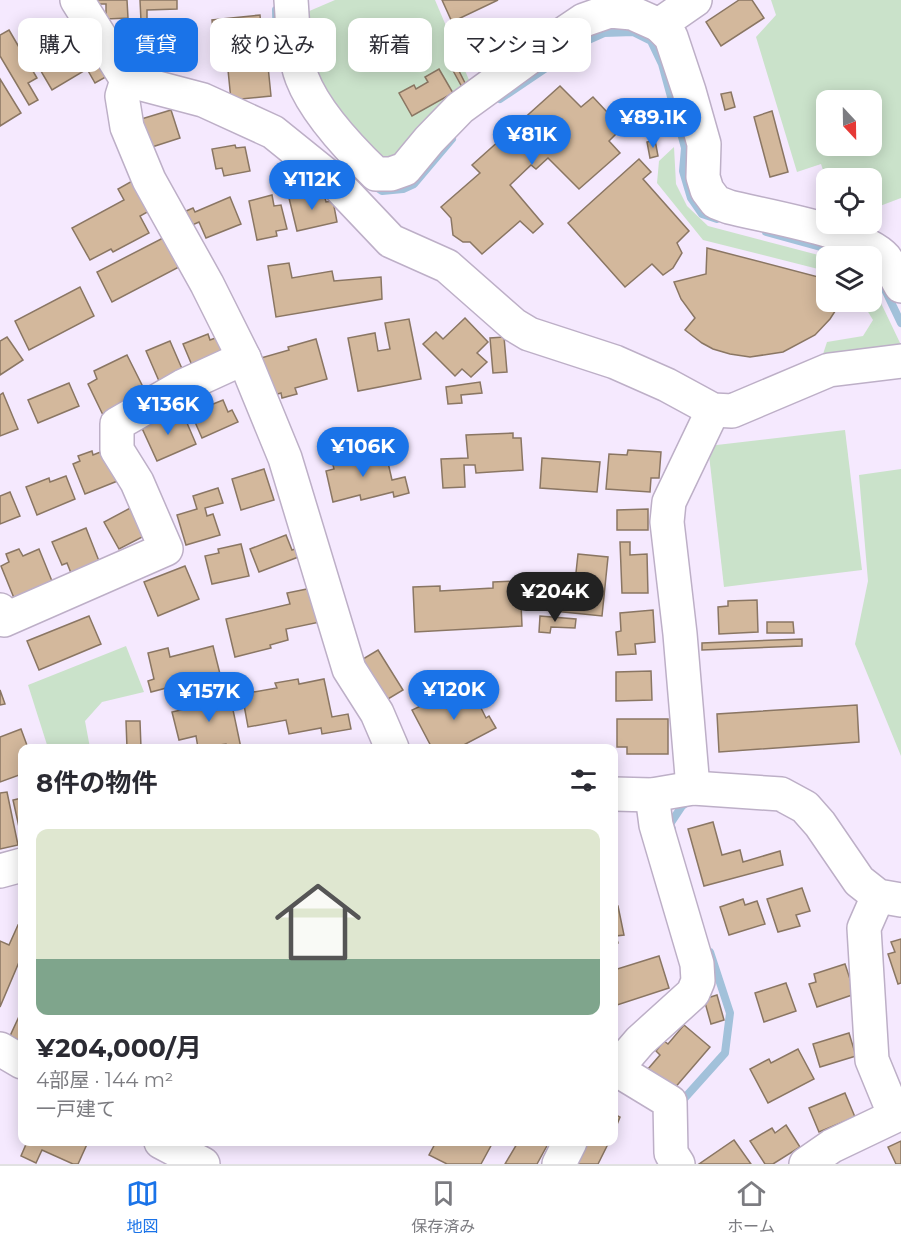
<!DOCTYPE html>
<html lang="ja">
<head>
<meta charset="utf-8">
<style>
	body { margin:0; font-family:Montserrat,"Noto Sans JP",sans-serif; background:#f2f2f3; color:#2b2b33; height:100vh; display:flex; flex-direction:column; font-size:22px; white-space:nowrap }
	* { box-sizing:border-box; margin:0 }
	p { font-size:20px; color:#7c7c81 }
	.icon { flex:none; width:33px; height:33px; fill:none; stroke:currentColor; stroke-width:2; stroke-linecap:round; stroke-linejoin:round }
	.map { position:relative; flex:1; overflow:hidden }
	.side { position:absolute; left:18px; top:744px; width:600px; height:402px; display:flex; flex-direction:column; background:#fff; border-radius:12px; box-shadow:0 3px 15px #0003 }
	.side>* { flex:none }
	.hud { position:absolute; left:18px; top:18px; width:600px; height:54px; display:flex; gap:12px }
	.needle { width:39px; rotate:158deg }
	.buttons { position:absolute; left:816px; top:90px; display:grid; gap:12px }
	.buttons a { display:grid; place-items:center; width:66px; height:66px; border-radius:12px; background:#fff; box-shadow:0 3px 15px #0003; font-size:30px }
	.price { position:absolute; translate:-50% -51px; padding:0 14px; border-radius:21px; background:#1a73e8; color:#fff; font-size:20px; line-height:39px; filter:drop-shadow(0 2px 3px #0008) }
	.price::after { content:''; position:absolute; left:50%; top:36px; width:18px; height:14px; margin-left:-9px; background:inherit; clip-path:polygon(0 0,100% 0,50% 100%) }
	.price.active { background:#222; color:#fff }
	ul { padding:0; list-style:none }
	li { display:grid; align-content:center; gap:12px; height:318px; padding:0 18px }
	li+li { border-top:2px solid #e1e1e2 }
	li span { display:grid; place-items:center; height:186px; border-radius:12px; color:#555 }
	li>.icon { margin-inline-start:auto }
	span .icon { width:108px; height:108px; fill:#fffc; stroke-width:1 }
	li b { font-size:26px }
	h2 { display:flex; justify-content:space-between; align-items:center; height:72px; padding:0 18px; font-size:26px }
	.chip { padding:0 21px; border-radius:12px; background:#fff; box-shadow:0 3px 15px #0003; font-size:21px; line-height:54px }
	.chip.active { background:#1a73e8; color:#fff }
	.dock { display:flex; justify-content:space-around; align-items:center; height:84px; border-top:2px solid #e1e1e2; background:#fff; font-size:16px; color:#7c7c81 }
	.dock a { display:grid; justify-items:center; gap:3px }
	.dock .active { color:#1a73e8 }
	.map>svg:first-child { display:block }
	.green { fill:#cae2ca; fill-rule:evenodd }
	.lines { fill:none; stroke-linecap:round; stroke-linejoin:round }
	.stream { stroke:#a2c1da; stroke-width:8 }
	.building { fill:#d3b89c; stroke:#8a7663; stroke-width:1.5 }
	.minor-casing { stroke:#bdafc7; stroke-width:36 }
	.minor { stroke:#fff; stroke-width:33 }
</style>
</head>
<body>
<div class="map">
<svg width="901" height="1164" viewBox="0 0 901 1164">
	<rect width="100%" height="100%" fill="#f5e9fe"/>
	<!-- green -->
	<g class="green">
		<polygon points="335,0 435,0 472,87 399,160 378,164 319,97 300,15"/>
		<path d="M 771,0 L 901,0 L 901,198 L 872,209 L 872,178 L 826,179 L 821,164 L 797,172 L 756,37 L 776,15 ZM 826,100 L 872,100 L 872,146 L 826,146 Z"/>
		<polygon points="674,147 676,184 687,206 708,226 826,257 826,271 703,240 657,183 659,161"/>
		<polygon points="872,289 880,301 901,345 822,357 827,342 863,336 873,320 862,302 872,302"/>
		<polygon points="845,430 862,570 724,587 708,446"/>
		<polygon points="901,469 901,756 855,644 868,581 859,475"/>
		<polygon points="126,646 144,692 102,702 85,721 90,748 48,748 28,685"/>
	</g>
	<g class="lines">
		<!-- stream -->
		<g class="stream">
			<polyline points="276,10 277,46 282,66"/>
			<polyline points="500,99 586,41 604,33 633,32 651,41 662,64 685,148 683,171 691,198 702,214 717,219"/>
			<polyline points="373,185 382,191 403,189 414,184 452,139"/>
			<polyline points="766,232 850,255"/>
			<polyline points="872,271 879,277 901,323"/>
			<polyline points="672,829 670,824 682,806 689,801"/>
			<polyline points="682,1101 725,1053 730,1013 710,952"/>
		</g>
	</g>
	<!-- building -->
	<g class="building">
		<polygon points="94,0 127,0 128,18 106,19 106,4 94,4"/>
		<polygon points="140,0 177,0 177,9 147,10 147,21 141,21"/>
		<polygon points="442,0 498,0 452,22"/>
		<polygon points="739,0 752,0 764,18 721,46 706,22"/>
		<polygon points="260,15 263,54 219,59 218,43 214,44 212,20"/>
		<polygon points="77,21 111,74 95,83 87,69 52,90 28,49"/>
		<polygon points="9,30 37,78 28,83 38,100 29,105 0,56 0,35"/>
		<polygon points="179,38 180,52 177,53 178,68 151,70 151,66 138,67 136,41"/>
		<polygon points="456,65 466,85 462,87 451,67"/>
		<polygon points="268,66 271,96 231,100 228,70"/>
		<polygon points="439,69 453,93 412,116 399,93 414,85 416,89 428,82 425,77"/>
		<polygon points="0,79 21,113 0,126"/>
		<polygon points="560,86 581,107 593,97 622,128 609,141 620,153 579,189 548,158 536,169 531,165 510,185 543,224 533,233 520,221 482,254 470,242 463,242 453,235 451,218 441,207 480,173 472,165"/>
		<polygon points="731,92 735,107 725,110 721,94"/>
		<polygon points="171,110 180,138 152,147 150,139 144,141 138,120"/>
		<polygon points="772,111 788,172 770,177 754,117"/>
		<polygon points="655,140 658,156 650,158 647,142"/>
		<polygon points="235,145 236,148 245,147 250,171 224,176 222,168 216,169 212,149"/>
		<polygon points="639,159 651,172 643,179 689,231 677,243 682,253 673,268 663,275 652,264 625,287 568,223"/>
		<polygon points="134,180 151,210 140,216 149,233 113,252 111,249 90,260 72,228 124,200 118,189"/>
		<polygon points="323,190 326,202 333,201 337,222 297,231 289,198"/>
		<polygon points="272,195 274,206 281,205 287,229 276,231 277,236 257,240 249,201"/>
		<polygon points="230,197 241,224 206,238 199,222 190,226 184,212 193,208 195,212"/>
		<polygon points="163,238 179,267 112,302 97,272"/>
		<polygon points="707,248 826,279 826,302 841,302 830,319 815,335 783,352 750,357 730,354 713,349 702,343 685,330 695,318 681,299 674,282 706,274"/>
		<polygon points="289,263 292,278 332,271 334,281 381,277 382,299 276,317 268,266"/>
		<polygon points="80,287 94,316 29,350 15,321"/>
		<polygon points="465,318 488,342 477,353 487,362 471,377 462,369 455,376 423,344 436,332 443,339"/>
		<polygon points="409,319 421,379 358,391 348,338 375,333 378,351 390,349 385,323"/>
		<polygon points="208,334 210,340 221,336 229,356 194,370 183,344"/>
		<polygon points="7,337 23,360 0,375 0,341"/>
		<polygon points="504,337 507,372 493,373 490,338"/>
		<polygon points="316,339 327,379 295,388 297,394 282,398 281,393 271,396 261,358 289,350 288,347"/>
		<polygon points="170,341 183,371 159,381 146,351"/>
		<polygon points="127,355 146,393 103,415 88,384 97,379 94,371"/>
		<polygon points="480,382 482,393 461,395 462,403 448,404 446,387"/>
		<polygon points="69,383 79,406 38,423 28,400"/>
		<polygon points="3,393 18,429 0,436 0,395"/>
		<polygon points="223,400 228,412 232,410 238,422 202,438 191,413"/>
		<polygon points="173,415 176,420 184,416 196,444 157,461 141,426 155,419 157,423"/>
		<polygon points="513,433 513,438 521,438 523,470 476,473 475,465 464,465 465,487 443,488 441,459 468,458 466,435"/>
		<polygon points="108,449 120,480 85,494 73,464 80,461 78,456 92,451 93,455"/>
		<polygon points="628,450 661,452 659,478 651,478 650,492 606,489 609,454 627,455"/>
		<polygon points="349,453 351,462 386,454 392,480 405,477 409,493 394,497 393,492 361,500 360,495 333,502 326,471 334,469 331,457"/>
		<polygon points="542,458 600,462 597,492 540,488"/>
		<polygon points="264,469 274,500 241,510 232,479"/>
		<polygon points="66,476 75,499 37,515 26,487 49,478 50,482"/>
		<polygon points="218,488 223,503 205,508 207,516 213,514 220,535 186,545 177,515 197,509 193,496"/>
		<polygon points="10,492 20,516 0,524 0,496"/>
		<polygon points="136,505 150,533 119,549 104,522"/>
		<polygon points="648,509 648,530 617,530 617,510"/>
		<polygon points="86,528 99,561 71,573 67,563 62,565 52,542"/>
		<polygon points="286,535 292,550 298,548 301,556 259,572 250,549"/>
		<polygon points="620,542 630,542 630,555 647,554 648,593 622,593"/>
		<polygon points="241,544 249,576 212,584 205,556 219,553 218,549"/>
		<polygon points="19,549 23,556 39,549 52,581 14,598 1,566 9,562 6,554"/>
		<polygon points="578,554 608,557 602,616 544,610 547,588 574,591"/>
		<polygon points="185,566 199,599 158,616 144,582"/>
		<polygon points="520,581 522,626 415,632 413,587 440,586 440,591 493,588 493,582"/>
		<polygon points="312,588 320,622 286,629 288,640 270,645 271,648 235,657 226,619 290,604 287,593"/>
		<polygon points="757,600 758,632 719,634 718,607 728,606 728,601"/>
		<polygon points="653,610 655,642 635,644 636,654 618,655 616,632 621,631 620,613"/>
		<polygon points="89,616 101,644 39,670 27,641"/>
		<polygon points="540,616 576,619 575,628 551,627 550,633 539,632"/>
		<polygon points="767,622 793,622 794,633 767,633"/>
		<polygon points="802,639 802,646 702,650 702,643"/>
		<polygon points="213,646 220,674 151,692 148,681 154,679 148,653 168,648 170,657"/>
		<polygon points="378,650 403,690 383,702 358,662"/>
		<polygon points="651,671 652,700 616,701 616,672"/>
		<polygon points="298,679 299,684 324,679 332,717 348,714 351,729 322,734 321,728 289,734 286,720 248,727 242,694 277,688 275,683"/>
		<polygon points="470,686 486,718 489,716 496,728 458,748 432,748 412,710 427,703 429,707"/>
		<polygon points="0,690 5,704 0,705"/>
		<polygon points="229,691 241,748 227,748 226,744 198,748 196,736 179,740 172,712 212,703 210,696"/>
		<polygon points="857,705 859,742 719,752 717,714"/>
		<polygon points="617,719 668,719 668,754 627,754 627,747 617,747"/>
		<polygon points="126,721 140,721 141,748 127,748"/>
		<polygon points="21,729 28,748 22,748 22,774 0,782 0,737"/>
		<polygon points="7,792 18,845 0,849 0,793"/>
		<polygon points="22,798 22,827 19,827 13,800"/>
		<polygon points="713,822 722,855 740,850 743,862 780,851 783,865 704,886 688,829"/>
		<polygon points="802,888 810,911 796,915 800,926 778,932 767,899"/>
		<polygon points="743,899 745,905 757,901 765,924 729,935 720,907"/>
		<polygon points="614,906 618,906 624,935 616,936 618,943 614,944"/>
		<polygon points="18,925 22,927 22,955 0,1007 0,941 9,945"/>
		<polygon points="901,939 901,983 898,984 888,954 895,952 891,942"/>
		<polygon points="659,956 669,988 614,1006 614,970"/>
		<polygon points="845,964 855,994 817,1007 809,984 816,982 814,974"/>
		<polygon points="786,983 796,1011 764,1022 755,993"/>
		<polygon points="717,995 724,1020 711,1024 704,999"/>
		<polygon points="22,1010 22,1042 10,1036"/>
		<polygon points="684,1025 710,1047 673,1090 648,1069 660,1055 656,1051 664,1041 668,1044"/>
		<polygon points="849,1033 856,1056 820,1067 813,1044"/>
		<polygon points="798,1049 814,1079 768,1103 750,1069 769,1059 771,1063"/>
		<polygon points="845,1093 855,1117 819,1132 809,1108"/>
		<polygon points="614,1114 620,1117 614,1132"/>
		<polygon points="786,1125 800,1147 773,1164 765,1164 750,1141 772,1128 775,1133"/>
		<polygon points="734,1140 751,1164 699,1164"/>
		<polygon points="901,1141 901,1164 896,1164 888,1147"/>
		<polygon points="27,1142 88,1142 78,1164 73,1164 42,1150 36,1163 21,1156"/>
		<polygon points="436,1142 493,1142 481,1164 447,1164 429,1155"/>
		<polygon points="518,1142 549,1142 537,1164 505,1164"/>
		<polygon points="584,1142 609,1142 598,1164 574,1164"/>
	</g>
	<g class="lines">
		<defs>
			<g id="minor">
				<polyline points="77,0 127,80 122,96 127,127 149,180 207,284 244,358 285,458 349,669 377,713 392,748"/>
				<path d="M 291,0 C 293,26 293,54 302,78 C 315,112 350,149 376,174 L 391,174 L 405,169 L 429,140 L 460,108 L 541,49 L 584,20 L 610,11 L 632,13 L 659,25"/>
				<path d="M 695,0 L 659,25 L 671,37 L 689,91 L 704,144 L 703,177 L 707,190 L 716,202 L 729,207 C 765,216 863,232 885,258 C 891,266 896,278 901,286"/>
				<polyline points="127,80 203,100 273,132 335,182 391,241 447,266 514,325 529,334 615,362 667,385 713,410 732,411 829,370 901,361"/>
				<polyline points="0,610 4,620 166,549 137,482 117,450 117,424 183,386 244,358"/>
				<polyline points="693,788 680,634 667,522 669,502 713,410"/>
				<polyline points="614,794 652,795 693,788 781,794 805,807 820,824 859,881 878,896 901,900"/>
				<polyline points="0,871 22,865"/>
				<polyline points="0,1049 22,1062"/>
				<polyline points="614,1068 670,1102 671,1153 678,1164"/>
				<polyline points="616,1069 640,1041 693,993 698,981 697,964 656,825 652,795"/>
				<polyline points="161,1142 203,1164"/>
				<polyline points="559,1164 570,1142"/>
				<polyline points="806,1164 832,1146 895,1116 872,1060 864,928 878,896"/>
			</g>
		</defs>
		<!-- minor casing -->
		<use href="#minor" class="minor-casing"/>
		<!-- minor -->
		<use href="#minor" class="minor"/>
	</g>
</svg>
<div class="buttons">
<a><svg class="needle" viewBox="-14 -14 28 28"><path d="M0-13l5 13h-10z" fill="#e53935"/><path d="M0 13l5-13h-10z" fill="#7c7c81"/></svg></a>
<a><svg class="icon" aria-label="locate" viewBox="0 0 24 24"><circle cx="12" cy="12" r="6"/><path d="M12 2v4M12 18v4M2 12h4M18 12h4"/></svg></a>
<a><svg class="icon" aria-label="layers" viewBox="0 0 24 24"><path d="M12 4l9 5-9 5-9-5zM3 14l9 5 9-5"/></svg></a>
</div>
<b class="price" style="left:653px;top:149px">¥89.1K</b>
<b class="price" style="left:532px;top:166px">¥81K</b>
<b class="price" style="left:312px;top:211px">¥112K</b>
<b class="price" style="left:168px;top:436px">¥136K</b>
<b class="price" style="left:363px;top:478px">¥106K</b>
<b class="price active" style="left:555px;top:623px">¥204K</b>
<b class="price" style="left:454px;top:721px">¥120K</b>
<b class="price" style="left:209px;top:723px">¥157K</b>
<div class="hud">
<a class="chip">購入</a>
<a class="chip active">賃貸</a>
<a class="chip">絞り込み</a>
<a class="chip">新着</a>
<a class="chip">マンション</a>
</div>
<section class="side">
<h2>8件の物件<svg class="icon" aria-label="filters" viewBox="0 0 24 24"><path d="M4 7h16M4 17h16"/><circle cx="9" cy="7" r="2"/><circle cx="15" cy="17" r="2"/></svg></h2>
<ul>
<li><span style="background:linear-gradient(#dfe7d0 70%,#7fa58c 0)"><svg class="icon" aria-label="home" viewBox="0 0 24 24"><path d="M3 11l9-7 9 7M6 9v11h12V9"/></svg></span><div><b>¥204,000/月</b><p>4部屋 · 144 m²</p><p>一戸建て</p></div></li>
</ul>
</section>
</div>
<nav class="dock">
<a class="active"><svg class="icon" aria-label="map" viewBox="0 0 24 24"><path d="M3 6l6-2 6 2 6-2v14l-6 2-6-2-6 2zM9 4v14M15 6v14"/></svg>地図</a>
<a><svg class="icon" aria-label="saved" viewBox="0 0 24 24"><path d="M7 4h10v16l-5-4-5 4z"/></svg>保存済み</a>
<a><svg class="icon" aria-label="home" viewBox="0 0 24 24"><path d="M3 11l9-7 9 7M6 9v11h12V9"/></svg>ホーム</a>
</nav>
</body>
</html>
